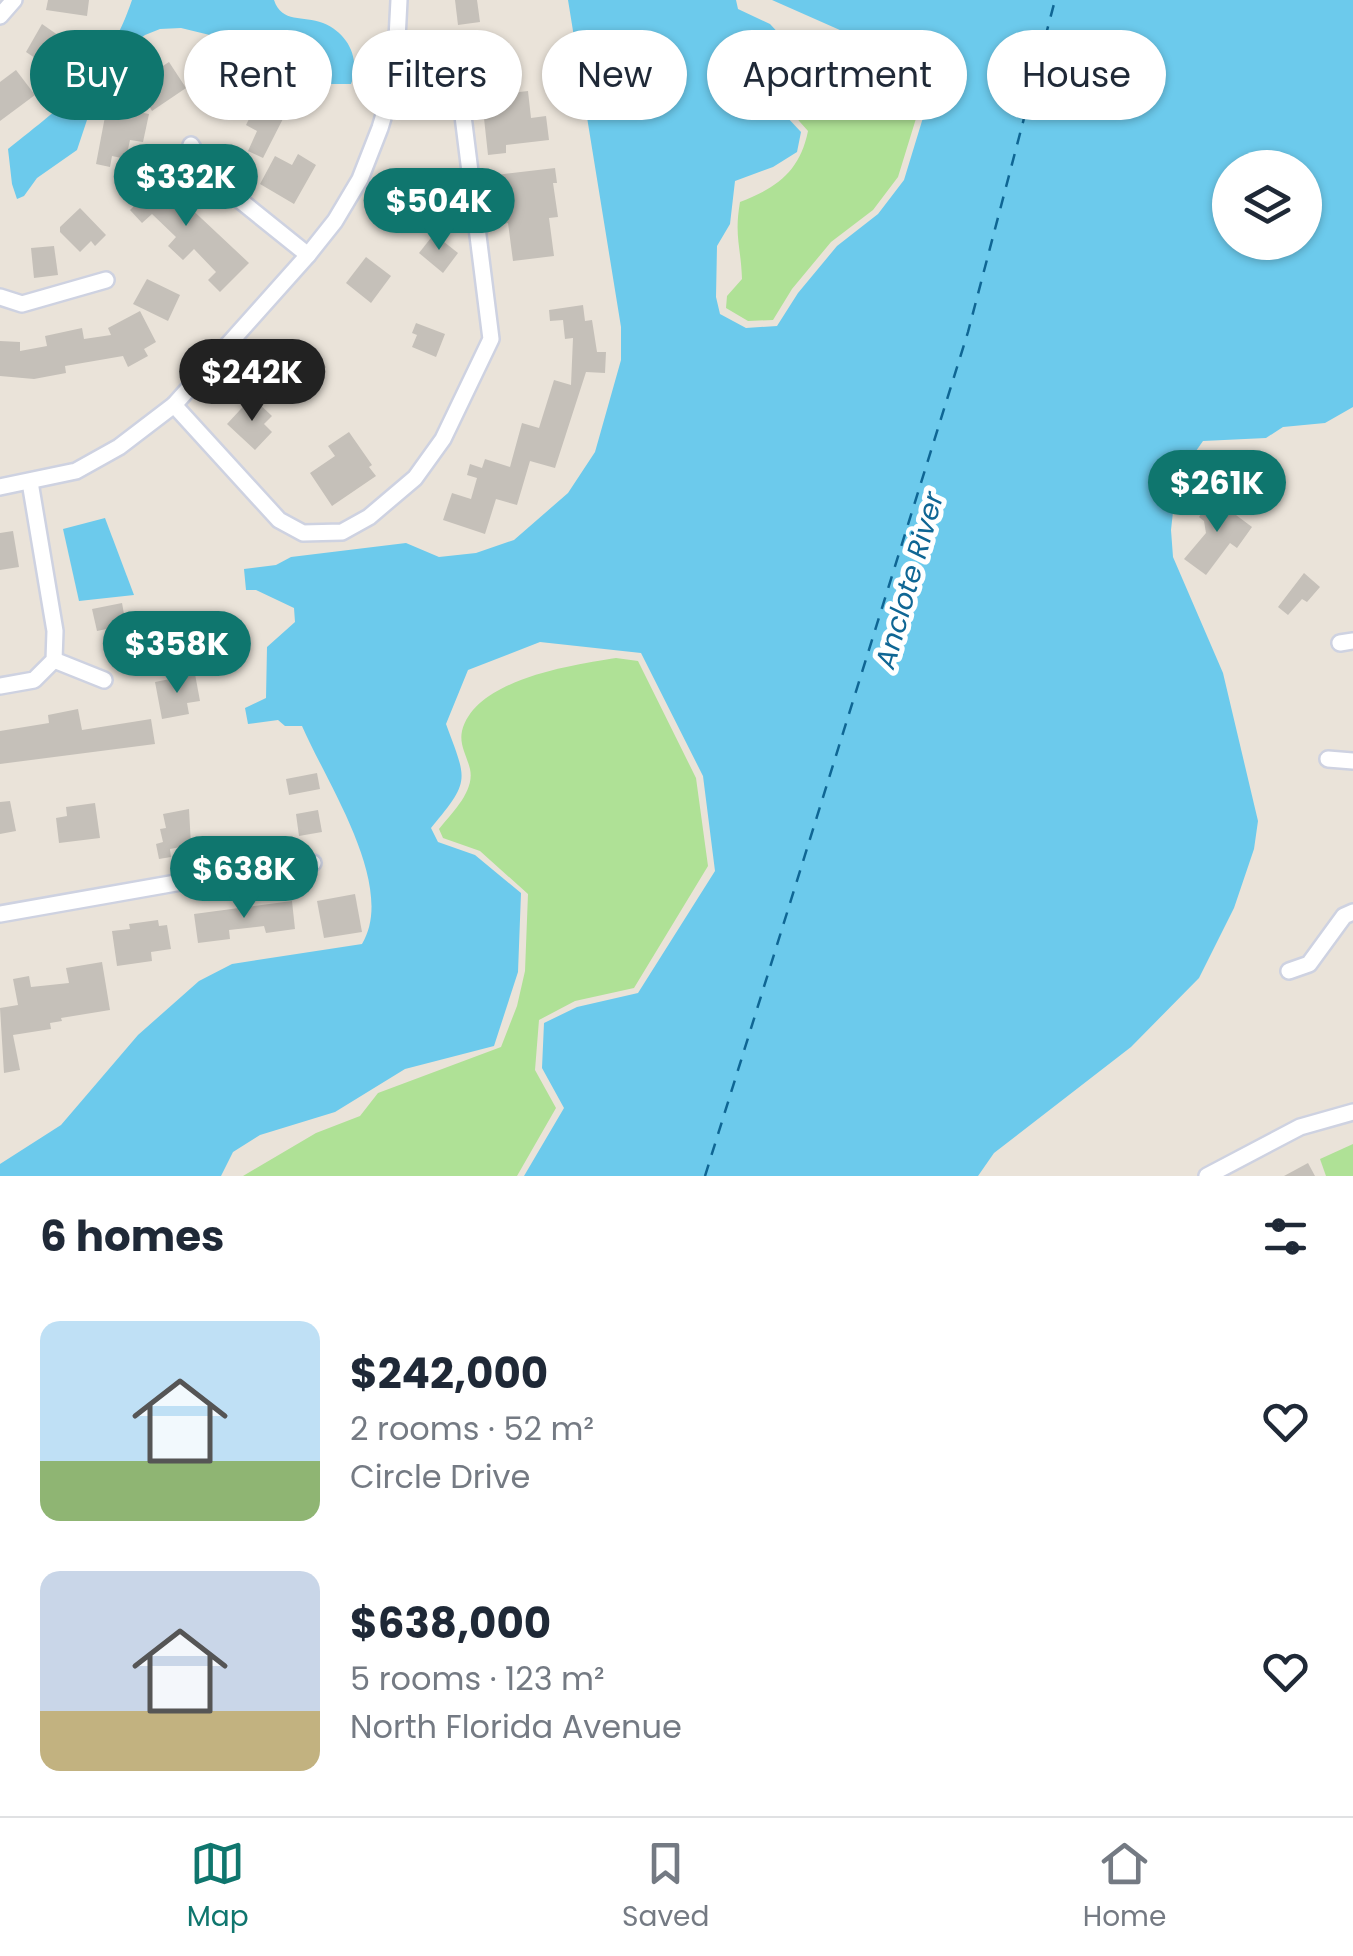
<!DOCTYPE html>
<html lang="en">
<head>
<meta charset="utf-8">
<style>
	body { margin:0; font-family:Poppins,sans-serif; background:#f6f6f7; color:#1f2937; height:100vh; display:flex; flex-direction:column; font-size:38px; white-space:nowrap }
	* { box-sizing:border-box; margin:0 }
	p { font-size:32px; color:#747a83 }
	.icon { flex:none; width:55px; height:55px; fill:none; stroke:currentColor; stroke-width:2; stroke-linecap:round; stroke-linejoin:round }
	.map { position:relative; height:1176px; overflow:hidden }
	.sheet { display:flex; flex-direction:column; background:#fff; flex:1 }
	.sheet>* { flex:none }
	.banner { position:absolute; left:30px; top:30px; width:1295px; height:90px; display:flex; gap:20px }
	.controls { position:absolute; left:1212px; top:150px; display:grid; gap:20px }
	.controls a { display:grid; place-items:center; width:110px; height:110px; border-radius:50%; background:#fff; box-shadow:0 2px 8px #0004; font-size:50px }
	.price { position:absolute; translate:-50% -85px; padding:0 22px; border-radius:35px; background:#0f766e; color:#fff; font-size:32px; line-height:65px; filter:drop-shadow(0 2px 5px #0008) }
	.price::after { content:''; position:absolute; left:50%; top:60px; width:30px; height:22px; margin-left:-15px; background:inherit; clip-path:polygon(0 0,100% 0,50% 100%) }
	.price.on { background:#222; color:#fff }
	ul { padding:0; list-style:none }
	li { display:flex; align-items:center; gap:30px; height:250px; padding:0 40px }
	li span { display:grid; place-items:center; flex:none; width:280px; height:200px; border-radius:20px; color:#555 }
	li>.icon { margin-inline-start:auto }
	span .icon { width:120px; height:120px; fill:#fffc; stroke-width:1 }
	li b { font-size:42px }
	h2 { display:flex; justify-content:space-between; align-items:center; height:120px; padding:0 40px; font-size:42px }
	.tag { padding:0 35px; border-radius:45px; background:#fff; box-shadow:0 2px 8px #0004; font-size:35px; line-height:90px }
	.tag.on { background:#0f766e; color:#fff }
	.dock { display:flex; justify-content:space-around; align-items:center; height:140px; border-top:2px solid #e0e1e3; background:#fff; font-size:28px; color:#747a83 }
	.dock a { display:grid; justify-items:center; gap:5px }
	.dock .on { color:#0f766e }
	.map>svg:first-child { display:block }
	.green { fill:#afe196 }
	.water { fill:#6ccaec; fill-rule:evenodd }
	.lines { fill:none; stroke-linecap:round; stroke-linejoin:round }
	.ferry { stroke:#0f6694; stroke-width:2.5; stroke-dasharray:12 10; stroke-linecap:butt }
	.building { fill:#c5c0b9 }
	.minor-casing { stroke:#ced2e1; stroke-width:20 }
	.minor { stroke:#fff; stroke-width:15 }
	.labels { text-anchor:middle; stroke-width:10; stroke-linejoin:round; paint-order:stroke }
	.water-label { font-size:28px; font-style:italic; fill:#0f6694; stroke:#fff }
</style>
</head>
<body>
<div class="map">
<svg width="1353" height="1176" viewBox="0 0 1353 1176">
	<rect width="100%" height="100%" fill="#eae3d9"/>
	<!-- green -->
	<g class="green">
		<path d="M 827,31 C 869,49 899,58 922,99 L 898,177 L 873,210 L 831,242 L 792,289 L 773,320 L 748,321 L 726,308 L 727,296 L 742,279 C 741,247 734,236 740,202 C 777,188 800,171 808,131 L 792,113 L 788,98 L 809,59 L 807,49 Z"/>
		<path d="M 616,658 L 638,661 L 696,778 L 708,866 L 634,988 L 575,1001 L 539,1020 L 535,1070 L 556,1108 L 517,1176 L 243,1176 L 316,1133 L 360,1116 L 378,1093 L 501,1047 L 517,1006 L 525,971 L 528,894 L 480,851 L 443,838 L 439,829 C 452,813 475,791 470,769 C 467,756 459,745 462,731 C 475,679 572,665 616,658 Z"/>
		<polygon points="1353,1144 1353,1176 1326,1176 1320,1159"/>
	</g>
	<!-- water -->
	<g class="water">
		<path d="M 132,0 L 274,0 C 282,24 303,15 323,23 C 348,33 361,59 351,84 L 329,84 L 297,77 L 256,50 L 218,37 L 181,28 L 160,29 L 145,35 L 127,49 L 91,108 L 77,150 L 37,178 L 24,196 L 17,199 L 12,184 L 8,149 C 67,102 107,74 132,0 Z"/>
		<path d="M 568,0 L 736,0 L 738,9 L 770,24 L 796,52 L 794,78 L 780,97 L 786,116 L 801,132 L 797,152 L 773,167 L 735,181 L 730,224 L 717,246 L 716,297 L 720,314 L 746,328 L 777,326 L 798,293 L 837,246 L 878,214 L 904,180 L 929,98 L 914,71 L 876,46 L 772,0 L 1353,0 L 1353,407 L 1325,423 L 1283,427 L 1266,438 L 1203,441 L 1196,451 L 1174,503 L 1171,530 L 1173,557 L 1223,673 L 1258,821 L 1254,849 L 1234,908 L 1199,978 L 1131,1047 L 994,1153 L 978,1176 L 524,1176 L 564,1108 L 542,1068 L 544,1023 L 577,1007 L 638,993 L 715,871 L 703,776 L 641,653 L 540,642 L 468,670 L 446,724 C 467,781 471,780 431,828 L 438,842 L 475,855 L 521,893 L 518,972 L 494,1046 L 405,1069 L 335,1112 L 260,1135 L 233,1152 L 221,1176 L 0,1176 L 0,1164 L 61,1125 L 138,1035 L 199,981 L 232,964 L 362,944 C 397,886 326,782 302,726 L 285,726 L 278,720 L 248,724 L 245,708 L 266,698 L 267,647 L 295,622 L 294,608 L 256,590 L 246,590 L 244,569 L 276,565 L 291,557 L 406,543 L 439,557 L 476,553 L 514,540 L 568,493 L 595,452 L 621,360 L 621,327 ZM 1230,168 L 1305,168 L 1305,242 L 1230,242 Z"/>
		<polygon points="105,518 134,595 79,601 63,529"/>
	</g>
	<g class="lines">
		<!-- ferry -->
		<polyline class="ferry" points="705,1176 968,332 1055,0"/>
	</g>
	<!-- building -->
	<g class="building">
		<polygon points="48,0 89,0 87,16 46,10"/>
		<polygon points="455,0 477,0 480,22 458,25"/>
		<polygon points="42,24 65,40 47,66 26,52"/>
		<polygon points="485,44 487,60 478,61 479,71 444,76 441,50"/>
		<polygon points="231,56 232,93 196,95 195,58"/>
		<polygon points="169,62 186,88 152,111 131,74 146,63 152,73"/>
		<polygon points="16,70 35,95 0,121 0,82"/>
		<polygon points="263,91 290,105 263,158 248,151 257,131 246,125"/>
		<polygon points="528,91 531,118 546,116 549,140 506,145 506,153 488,155 483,109 477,110 476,97"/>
		<polygon points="107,106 149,114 143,142 130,140 126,159 112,156 110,167 96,164"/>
		<polygon points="298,154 316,165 294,204 260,184 275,156 292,165"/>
		<polygon points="555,168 557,183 553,183 558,217 549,218 554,256 513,261 508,223 502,224 496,175"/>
		<polygon points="148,169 183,206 185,203 249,263 220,292 208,280 216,272 194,249 183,260 168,246 176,237 152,214 142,223 130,210 137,203 125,191"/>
		<polygon points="80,208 106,235 95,246 91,241 80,252 60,232 60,227"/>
		<polygon points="434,234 458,253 443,273 419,253"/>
		<polygon points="54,246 58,275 34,278 31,248"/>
		<polygon points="366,257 391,276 371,303 346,283"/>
		<polygon points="147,279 180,295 168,321 133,304"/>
		<polygon points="583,305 585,321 592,320 597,352 606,352 605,373 586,372 555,468 530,461 517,505 496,499 485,534 443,520 452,493 471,499 477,478 467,475 470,464 482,468 485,459 510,467 522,423 539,428 554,380 571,385 573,338 565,339 563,320 550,321 549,310"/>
		<polygon points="140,311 156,342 144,349 148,356 128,367 123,356 65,366 66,373 34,379 0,376 0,341 20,342 20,351 47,346 45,336 82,328 84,339 111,335 108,328"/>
		<polygon points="416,323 445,334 436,357 412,347 417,335 412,333"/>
		<polygon points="308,350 326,367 298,396 280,378"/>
		<polygon points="252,397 272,416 264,424 272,432 255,450 227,424"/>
		<polygon points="349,432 372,465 369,467 376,476 332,506 310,473 335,456 328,446"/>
		<polygon points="1208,494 1252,527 1237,548 1230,543 1206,575 1184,559 1206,533 1204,521 1199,517 1204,510 1199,506"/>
		<polygon points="13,531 19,567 0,570 0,533"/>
		<polygon points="1304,573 1320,587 1307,602 1302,599 1288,615 1278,607"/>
		<polygon points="122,603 126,625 97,631 92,609"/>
		<polygon points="195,674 200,701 187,703 189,714 162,719 155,682"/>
		<polygon points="78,709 82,730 151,719 155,744 0,764 0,731 49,723 48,715"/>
		<polygon points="317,773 320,789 289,795 286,779"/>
		<polygon points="10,801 16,831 0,834 0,802"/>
		<polygon points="95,803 100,838 59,843 56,818 67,816 66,807"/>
		<polygon points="189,809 191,845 170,849 171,857 159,859 156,844 163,842 160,829 166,828 163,814"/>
		<polygon points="318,810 322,832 299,836 296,814"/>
		<polygon points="355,894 362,932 324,938 317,901"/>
		<polygon points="292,901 295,929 266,933 264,926 229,930 230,939 198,943 194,914"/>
		<polygon points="158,920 159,926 167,925 171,949 151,952 152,961 117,966 112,931 130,929 129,924"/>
		<polygon points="102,962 110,1010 61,1018 62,1021 50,1023 51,1029 13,1035 20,1070 4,1073 0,1008 18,1005 13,979 29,976 31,987 69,983 66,968"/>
		<polygon points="1308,1163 1315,1176 1284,1176"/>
	</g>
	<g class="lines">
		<defs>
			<g id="minor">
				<polyline points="0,16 14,0"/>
				<polyline points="191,145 211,177 308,255"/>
				<polyline points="0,297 22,304 106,280"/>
				<polyline points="174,405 279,520 303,533 342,532 369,517 415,478 443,439 491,339 463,116 451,99 395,78"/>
				<polyline points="0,487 76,471 119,447 174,405 308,255 335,221 360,179 380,128 395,78 399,0"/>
				<polyline points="1340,643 1353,641"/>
				<polyline points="54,660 104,680"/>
				<polyline points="0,686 34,680 54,660 55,631 30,482"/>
				<polyline points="1328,759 1353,761"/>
				<polyline points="0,914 221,875 313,863"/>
				<polyline points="1289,971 1309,964 1344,916 1353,912"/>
				<polyline points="1207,1176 1300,1127 1353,1112"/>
			</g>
		</defs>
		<!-- minor casing -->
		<use href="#minor" class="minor-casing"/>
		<!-- minor -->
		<use href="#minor" class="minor"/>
	</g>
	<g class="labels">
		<!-- water labels -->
		<g class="water-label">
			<text transform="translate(909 580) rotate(-74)" y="10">Anclote River</text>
		</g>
	</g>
</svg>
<div class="controls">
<a><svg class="icon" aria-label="layers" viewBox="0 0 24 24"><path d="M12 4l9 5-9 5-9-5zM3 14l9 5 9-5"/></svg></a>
</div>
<b class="price" style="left:186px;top:229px">$332K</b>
<b class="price" style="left:439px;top:253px">$504K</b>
<b class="price on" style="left:252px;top:424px">$242K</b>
<b class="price" style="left:1217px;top:535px">$261K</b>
<b class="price" style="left:177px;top:696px">$358K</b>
<b class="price" style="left:244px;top:921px">$638K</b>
<div class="banner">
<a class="tag on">Buy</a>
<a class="tag">Rent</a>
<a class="tag">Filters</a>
<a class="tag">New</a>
<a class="tag">Apartment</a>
<a class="tag">House</a>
</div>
</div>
<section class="sheet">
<h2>6 homes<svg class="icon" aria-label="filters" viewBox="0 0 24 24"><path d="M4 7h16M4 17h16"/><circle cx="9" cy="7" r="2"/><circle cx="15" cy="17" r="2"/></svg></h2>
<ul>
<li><span style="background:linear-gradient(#bfe0f5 70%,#8fb573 0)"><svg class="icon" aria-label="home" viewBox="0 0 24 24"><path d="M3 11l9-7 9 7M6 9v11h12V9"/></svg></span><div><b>$242,000</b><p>2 rooms · 52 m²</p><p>Circle Drive</p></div><svg class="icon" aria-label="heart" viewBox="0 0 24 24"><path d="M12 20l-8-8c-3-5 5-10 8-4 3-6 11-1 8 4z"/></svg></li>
<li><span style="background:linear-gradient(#c9d6e8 70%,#c2b280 0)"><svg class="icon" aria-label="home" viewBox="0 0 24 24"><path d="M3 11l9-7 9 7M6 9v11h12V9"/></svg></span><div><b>$638,000</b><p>5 rooms · 123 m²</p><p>North Florida Avenue</p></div><svg class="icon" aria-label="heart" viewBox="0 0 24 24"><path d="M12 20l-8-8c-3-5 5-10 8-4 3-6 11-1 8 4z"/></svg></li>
</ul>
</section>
<nav class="dock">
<a class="on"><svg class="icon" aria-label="map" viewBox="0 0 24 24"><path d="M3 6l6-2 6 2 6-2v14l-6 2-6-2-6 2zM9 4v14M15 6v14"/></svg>Map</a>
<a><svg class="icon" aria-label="saved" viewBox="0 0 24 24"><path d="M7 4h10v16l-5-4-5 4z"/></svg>Saved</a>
<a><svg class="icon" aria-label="home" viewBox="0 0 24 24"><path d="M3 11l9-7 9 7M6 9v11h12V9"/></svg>Home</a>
</nav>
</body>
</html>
